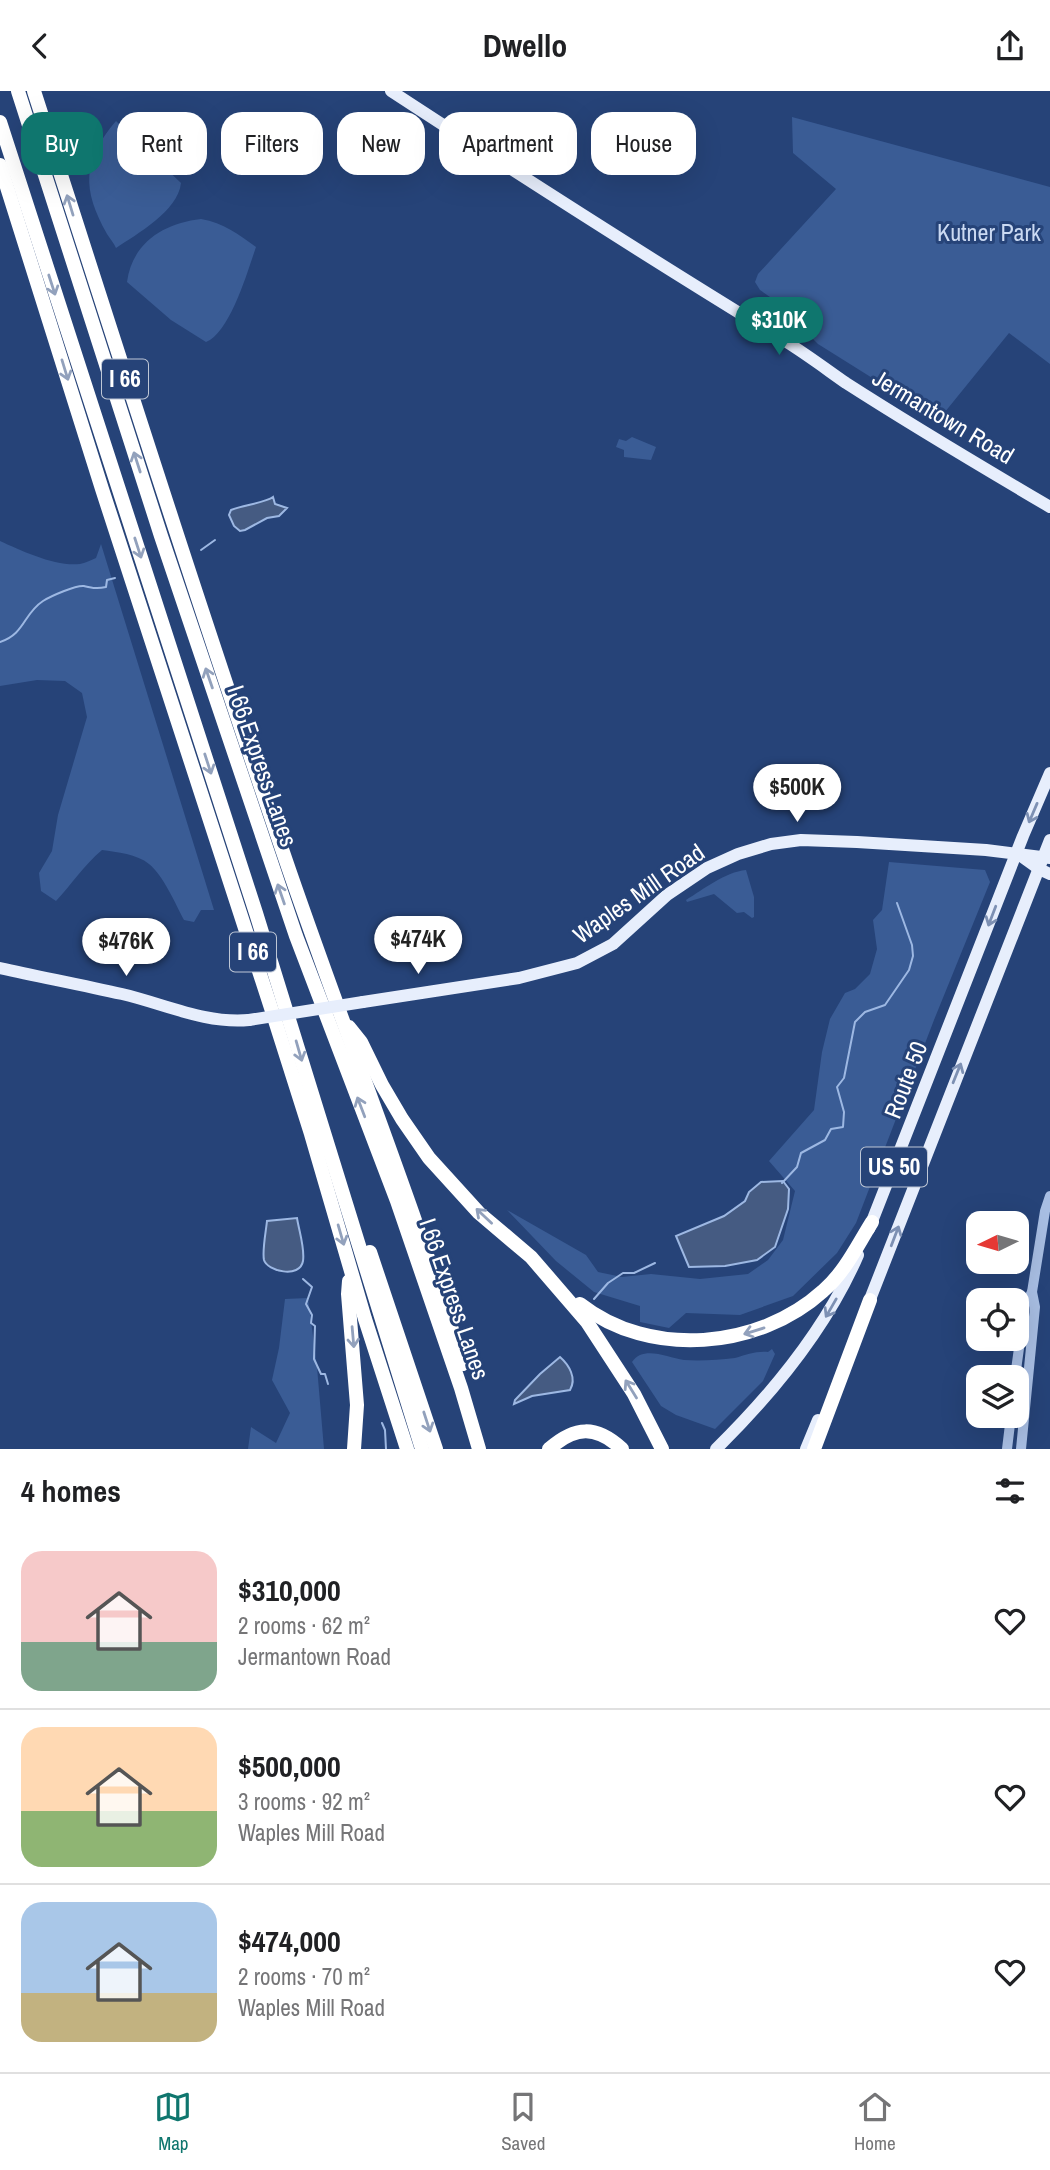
<!DOCTYPE html>
<html lang="en">
<head>
<meta charset="utf-8">
<style>
	body { margin:0; font-family:"Archivo Narrow",sans-serif; background:#f2f2f2; color:#202124; height:100vh; display:flex; flex-direction:column; font-size:26px; white-space:nowrap }
	* { box-sizing:border-box; margin:0 }
	p { font-size:23px; color:#757577 }
	.icon { flex:none; width:38px; height:38px; fill:none; stroke:currentColor; stroke-width:2; stroke-linecap:round; stroke-linejoin:round }
	.map { position:relative; height:1358px; overflow:hidden }
	.side { display:flex; flex-direction:column; background:#fff; flex:1 }
	.side>* { flex:none }
	.hud { position:absolute; left:21px; top:21px; width:1008px; height:63px; display:flex; gap:14px }
	.needle { width:46px; rotate:265deg }
	.fabs { position:absolute; left:966px; top:1120px; display:grid; gap:14px }
	.fabs a { display:grid; place-items:center; width:63px; height:63px; border-radius:14px; background:#fff; box-shadow:0 7px 28px #0002; font-size:35px }
	.price { position:absolute; translate:-50% -60px; padding:0 16px; border-radius:24px; background:#fff; color:#222; font-size:23px; line-height:46px; filter:drop-shadow(0 2px 4px #0008) }
	.price::after { content:''; position:absolute; left:50%; top:42px; width:21px; height:16px; margin-left:-10px; background:inherit; clip-path:polygon(0 0,100% 0,50% 100%) }
	.price.active { background:#0f766e; color:#fff }
	ul { padding:0; list-style:none }
	li { display:flex; align-items:center; gap:21px; height:175px; padding:0 21px }
	li+li { border-top:2px solid #e0e0e0 }
	li span { display:grid; place-items:center; flex:none; width:196px; height:140px; border-radius:21px; color:#555 }
	li>.icon { margin-inline-start:auto }
	span .icon { width:84px; height:84px; fill:#fffc; stroke-width:1 }
	li b { font-size:30px }
	h2 { display:flex; justify-content:space-between; align-items:center; height:84px; padding:0 21px; font-size:30px }
	.tag { padding:0 24px; border-radius:21px; background:#fff; box-shadow:0 7px 28px #0002; font-size:24px; line-height:63px }
	.tag.active { background:#0f766e; color:#fff }
	header { display:flex; justify-content:space-between; align-items:center; height:91px; padding:0 21px; background:#fff; font-size:32px; font-weight:700 }
	.tab-bar { display:flex; justify-content:space-around; align-items:center; height:98px; border-top:2px solid #e0e0e0; background:#fff; font-size:19px; color:#757577 }
	.tab-bar a { display:grid; justify-items:center; gap:4px }
	.tab-bar .active { color:#0f766e }
	.map>svg:first-child { display:block }
	.green { fill:#3a5c95 }
	.water { fill:#455b82; stroke:#9db8e3; stroke-width:2 }
	.lines { fill:none; stroke-linecap:round; stroke-linejoin:round }
	.stream { stroke:#9db8e3; stroke-width:2 }
	.minor { stroke:#a8bee3; stroke-width:10 }
	.major { stroke:#e7eefc; stroke-width:12 }
	.highway { stroke:#fff; stroke-width:14 }
	.major-bridge { stroke:#e7eefc; stroke-width:12 }
	.oneway { stroke:#92a1bc }
	.oneway2 { stroke:#7d90b3 }
	.labels { text-anchor:middle; stroke-width:6; stroke-linejoin:round; paint-order:stroke }
	.shield { fill:#264378; stroke:#bec7d6; stroke-width:2 }
	.shield-label { font-size:23px; font-weight:bold; fill:#fff }
	.park-label { font-size:24px; fill:#cad9f2; stroke:#264378 }
	.street-label { font-size:24px; fill:#fff; stroke:#264378 }
</style>
</head>
<body>
<header><svg class="icon" aria-label="back" viewBox="0 0 24 24"><path d="M15 5l-7 7 7 7"/></svg>Dwello<svg class="icon" aria-label="share" viewBox="0 0 24 24"><path d="M12 15V3M7 8l5-5 5 5M5 13v7h14v-7"/></svg></header>
<div class="map">
<svg width="1050" height="1358" viewBox="0 0 1050 1358">
	<rect width="100%" height="100%" fill="#264378"/>
	<!-- green -->
	<g class="green">
		<polygon points="792,26 1050,96 1050,273 1009,242 936,332 923,323 925,320 818,253 807,242 799,226 760,199 755,191 758,183 836,98 793,62"/>
		<path d="M 116,30 L 181,92 C 178,120 137,143 116,157 C 114,152 110,148 107,143 C 82,98 82,70 116,30 Z"/>
		<path d="M 201,128 C 224,132 238,143 256,156 C 248,179 230,242 206,251 L 171,229 L 127,191 C 132,152 164,132 201,128 Z"/>
		<polygon points="632,346 656,356 651,369 624,366 624,359 616,356 619,348 626,350"/>
		<path d="M 0,450 C 22,460 56,476 80,473 C 85,472 91,469 96,467 L 101,453 L 214,819 L 201,819 L 194,831 L 184,829 C 176,814 163,784 149,773 C 137,763 117,761 102,759 C 84,774 72,793 56,810 L 41,800 L 39,782 L 52,760 L 58,724 L 87,626 L 82,602 L 65,590 L 37,589 L 0,595 Z"/>
		<polygon points="889,771 985,779 990,791 934,929 856,1132 837,1162 793,1205 740,1224 686,1222 669,1237 640,1231 640,1215 594,1201 556,1170 507,1119 586,1164 598,1181 622,1186 651,1183 700,1188 748,1183 768,1169 783,1149 795,1100 769,1070 814,1019 822,961 830,928 845,902 855,898 870,883 877,858 873,829 882,819"/>
		<path d="M 746,779 L 754,806 L 754,826 L 752,827 L 744,821 L 737,822 L 714,803 L 687,811 L 686,809 C 704,798 725,781 746,779 Z"/>
		<polygon points="308,1207 317,1276 324,1358 248,1358 251,1336 276,1352 290,1322 272,1289 279,1257 285,1208"/>
		<path d="M 772,1258 L 775,1263 L 763,1290 L 715,1338 L 676,1324 L 661,1315 L 632,1271 C 644,1254 667,1267 684,1269 C 700,1270 719,1269 735,1267 C 746,1264 756,1260 768,1261 Z"/>
	</g>
	<!-- water -->
	<g class="water">
		<path d="M 273,406 L 275,413 L 287,417 L 279,425 L 267,427 L 245,439 L 240,440 L 234,435 L 229,424 L 231,419 C 243,414 265,412 273,406 Z"/>
		<polygon points="783,1090 789,1098 788,1118 775,1156 757,1169 725,1175 689,1176 676,1145 724,1125 745,1110 749,1101 761,1091"/>
		<path d="M 297,1127 C 299,1140 305,1157 303,1170 C 300,1188 267,1180 264,1169 C 262,1160 266,1140 267,1130 Z"/>
		<path d="M 560,1266 C 569,1274 577,1287 570,1299 L 532,1305 L 514,1313 L 515,1309 L 540,1283 Z"/>
	</g>
	<g class="lines">
		<!-- stream -->
		<g class="stream">
			<polyline points="201,459 215,449"/>
			<path d="M 0,551 C 25,543 23,523 43,510 C 51,505 76,494 84,495 C 93,497 97,498 106,496 L 107,489 L 115,487"/>
			<polyline points="782,1092 797,1076 801,1062 825,1049 831,1038 843,1036 844,1021 837,996 844,987 855,931 865,921 885,914 909,879 913,865 912,854 897,812"/>
			<polyline points="303,1188 312,1196 306,1213 312,1224 311,1232 315,1235 314,1268 321,1283 325,1283 328,1293"/>
			<polyline points="594,1208 608,1192 623,1182 634,1182 655,1172"/>
			<polyline points="382,1332 385,1339 386,1358"/>
		</g>
		<!-- minor -->
		<g class="minor">
			<polyline points="1015,1286 1025,1214 1032,1201 1045,1120 1050,1105"/>
			<polyline points="1007,1358 1011,1325"/>
			<polyline points="1021,1358 1035,1216 1032,1201"/>
		</g>
		<!-- major -->
		<g class="major">
			<path d="M 391,0 C 521,85 652,169 785,250 C 806,263 826,278 846,292 C 913,335 982,376 1050,416"/>
			<polyline points="1017,762 1039,778 1050,783"/>
			<path d="M 0,877 C 41,886 82,894 122,903 C 165,913 205,933 249,929"/>
			<polyline points="363,911 519,887 577,872 613,853 667,804 707,777 738,763 771,753 801,749 857,751 986,759 1050,767"/>
			<polyline points="869,1138 1023,745 1050,682"/>
			<polyline points="867,1216 1050,749"/>
			<path d="M 716,1358 C 773,1302 826,1238 858,1164"/>
			<polyline points="806,1358 818,1329"/>
		</g>
		<!-- highway -->
		<g class="highway">
			<polyline points="18,0 161,445 296,845 397,1110 461,1297 479,1358"/>
			<path d="M 34,0 C 116,255 197,510 284,764 C 342,934 409,1101 463,1273"/>
			<polyline points="0,31 256,822 422,1358"/>
			<polyline points="0,74 102,398 272,920 311,1043 365,1228 407,1358"/>
			<polyline points="349,936 361,951 382,994 402,1028 429,1067 479,1122 531,1166 587,1231 634,1303 662,1358"/>
			<polyline points="370,1161 436,1358"/>
			<polyline points="349,1190 348,1203 357,1314 354,1358"/>
			<path d="M 580,1213 C 650,1268 759,1258 823,1200 C 845,1181 857,1155 872,1131"/>
			<path d="M 549,1358 C 575,1335 596,1334 622,1358"/>
			<polyline points="814,1358 870,1209"/>
		</g>
		<!-- major-bridge -->
		<polyline class="major-bridge" points="249,929 363,911"/>
	</g>
	<!-- one-way arrows -->
	<defs><path id="oneway-shaft" d="M-6 0H5M1.5-3L5.5 0L1.5 3" fill="none" stroke-width="1.6" stroke-linecap="round" stroke-linejoin="round" transform="scale(1.75)"/></defs>
	<g class="oneway">
		<use href="#oneway-shaft" transform="translate(70 114) rotate(-107)"/>
		<use href="#oneway-shaft" transform="translate(52 194) rotate(72)"/>
		<use href="#oneway-shaft" transform="translate(65 279) rotate(73)"/>
		<use href="#oneway-shaft" transform="translate(137 371) rotate(-108)"/>
		<use href="#oneway-shaft" transform="translate(138 457) rotate(72)"/>
		<use href="#oneway-shaft" transform="translate(209 587) rotate(-109)"/>
		<use href="#oneway-shaft" transform="translate(208 673) rotate(72)"/>
		<use href="#oneway-shaft" transform="translate(281 803) rotate(-109)"/>
		<use href="#oneway-shaft" transform="translate(299 960) rotate(74)"/>
		<use href="#oneway-shaft" transform="translate(361 1016) rotate(-111)"/>
		<use href="#oneway-shaft" transform="translate(484 1125) rotate(-137)"/>
		<use href="#oneway-shaft" transform="translate(341 1144) rotate(74)"/>
		<use href="#oneway-shaft" transform="translate(754 1240) rotate(163)"/>
		<use href="#oneway-shaft" transform="translate(353 1246) rotate(85)"/>
		<use href="#oneway-shaft" transform="translate(631 1298) rotate(-122)"/>
		<use href="#oneway-shaft" transform="translate(427 1331) rotate(72)"/>
	</g>
	<g class="oneway2">
		<use href="#oneway-shaft" transform="translate(1033 722) rotate(113)"/>
		<use href="#oneway-shaft" transform="translate(992 825) rotate(111)"/>
		<use href="#oneway-shaft" transform="translate(957 982) rotate(-68)"/>
		<use href="#oneway-shaft" transform="translate(895 1145) rotate(-69)"/>
		<use href="#oneway-shaft" transform="translate(831 1217) rotate(120)"/>
	</g>
	<g class="labels">
		<!-- shield labels -->
		<g class="shield">
			<rect x="102" y="268.5" width="46" height="39" rx="5"/>
			<rect x="230" y="841.5" width="46" height="39" rx="5"/>
			<rect x="861" y="1056.5" width="66" height="39" rx="5"/>
		</g>
		<g class="shield-label">
			<text x="125" y="296">I 66</text>
			<text x="253" y="869">I 66</text>
			<text x="894" y="1084">US 50</text>
		</g>
		<!-- park labels -->
		<g class="park-label">
			<text x="989" y="150">Kutner Park</text>
		</g>
		<!-- street labels -->
		<g class="street-label">
			<text transform="translate(943 326) rotate(31)" y="8">Jermantown Road</text>
			<text transform="translate(262 675) rotate(71)" y="8">I 66 Express Lanes</text>
			<text transform="translate(639 803) rotate(-35)" y="8">Waples Mill Road</text>
			<text transform="translate(906 989) rotate(-69)" y="8">Route 50</text>
			<text transform="translate(454 1208) rotate(71)" y="8">I 66 Express Lanes</text>
		</g>
	</g>
</svg>
<div class="fabs">
<a><svg class="needle" viewBox="-14 -14 28 28"><path d="M0-13l5 13h-10z" fill="#e53935"/><path d="M0 13l5-13h-10z" fill="#757577"/></svg></a>
<a><svg class="icon" aria-label="locate" viewBox="0 0 24 24"><circle cx="12" cy="12" r="6"/><path d="M12 2v4M12 18v4M2 12h4M18 12h4"/></svg></a>
<a><svg class="icon" aria-label="layers" viewBox="0 0 24 24"><path d="M12 4l9 5-9 5-9-5zM3 14l9 5 9-5"/></svg></a>
</div>
<b class="price active" style="left:779px;top:266px">$310K</b>
<b class="price" style="left:797px;top:733px">$500K</b>
<b class="price" style="left:418px;top:885px">$474K</b>
<b class="price" style="left:126px;top:887px">$476K</b>
<div class="hud">
<a class="tag active">Buy</a>
<a class="tag">Rent</a>
<a class="tag">Filters</a>
<a class="tag">New</a>
<a class="tag">Apartment</a>
<a class="tag">House</a>
</div>
</div>
<section class="side">
<h2>4 homes<svg class="icon" aria-label="filters" viewBox="0 0 24 24"><path d="M4 7h16M4 17h16"/><circle cx="9" cy="7" r="2"/><circle cx="15" cy="17" r="2"/></svg></h2>
<ul>
<li><span style="background:linear-gradient(#f6c9c9 65%,#7fa58c 0)"><svg class="icon" aria-label="home" viewBox="0 0 24 24"><path d="M3 11l9-7 9 7M6 9v11h12V9"/></svg></span><div><b>$310,000</b><p>2 rooms · 62 m²</p><p>Jermantown Road</p></div><svg class="icon" aria-label="heart" viewBox="0 0 24 24"><path d="M12 20l-8-8c-3-5 5-10 8-4 3-6 11-1 8 4z"/></svg></li>
<li><span style="background:linear-gradient(#ffd9b3 60%,#8fb573 0)"><svg class="icon" aria-label="home" viewBox="0 0 24 24"><path d="M3 11l9-7 9 7M6 9v11h12V9"/></svg></span><div><b>$500,000</b><p>3 rooms · 92 m²</p><p>Waples Mill Road</p></div><svg class="icon" aria-label="heart" viewBox="0 0 24 24"><path d="M12 20l-8-8c-3-5 5-10 8-4 3-6 11-1 8 4z"/></svg></li>
<li><span style="background:linear-gradient(#a9c7e8 65%,#c2b280 0)"><svg class="icon" aria-label="home" viewBox="0 0 24 24"><path d="M3 11l9-7 9 7M6 9v11h12V9"/></svg></span><div><b>$474,000</b><p>2 rooms · 70 m²</p><p>Waples Mill Road</p></div><svg class="icon" aria-label="heart" viewBox="0 0 24 24"><path d="M12 20l-8-8c-3-5 5-10 8-4 3-6 11-1 8 4z"/></svg></li>
</ul>
</section>
<nav class="tab-bar">
<a class="active"><svg class="icon" aria-label="map" viewBox="0 0 24 24"><path d="M3 6l6-2 6 2 6-2v14l-6 2-6-2-6 2zM9 4v14M15 6v14"/></svg>Map</a>
<a><svg class="icon" aria-label="saved" viewBox="0 0 24 24"><path d="M7 4h10v16l-5-4-5 4z"/></svg>Saved</a>
<a><svg class="icon" aria-label="home" viewBox="0 0 24 24"><path d="M3 11l9-7 9 7M6 9v11h12V9"/></svg>Home</a>
</nav>
</body>
</html>
